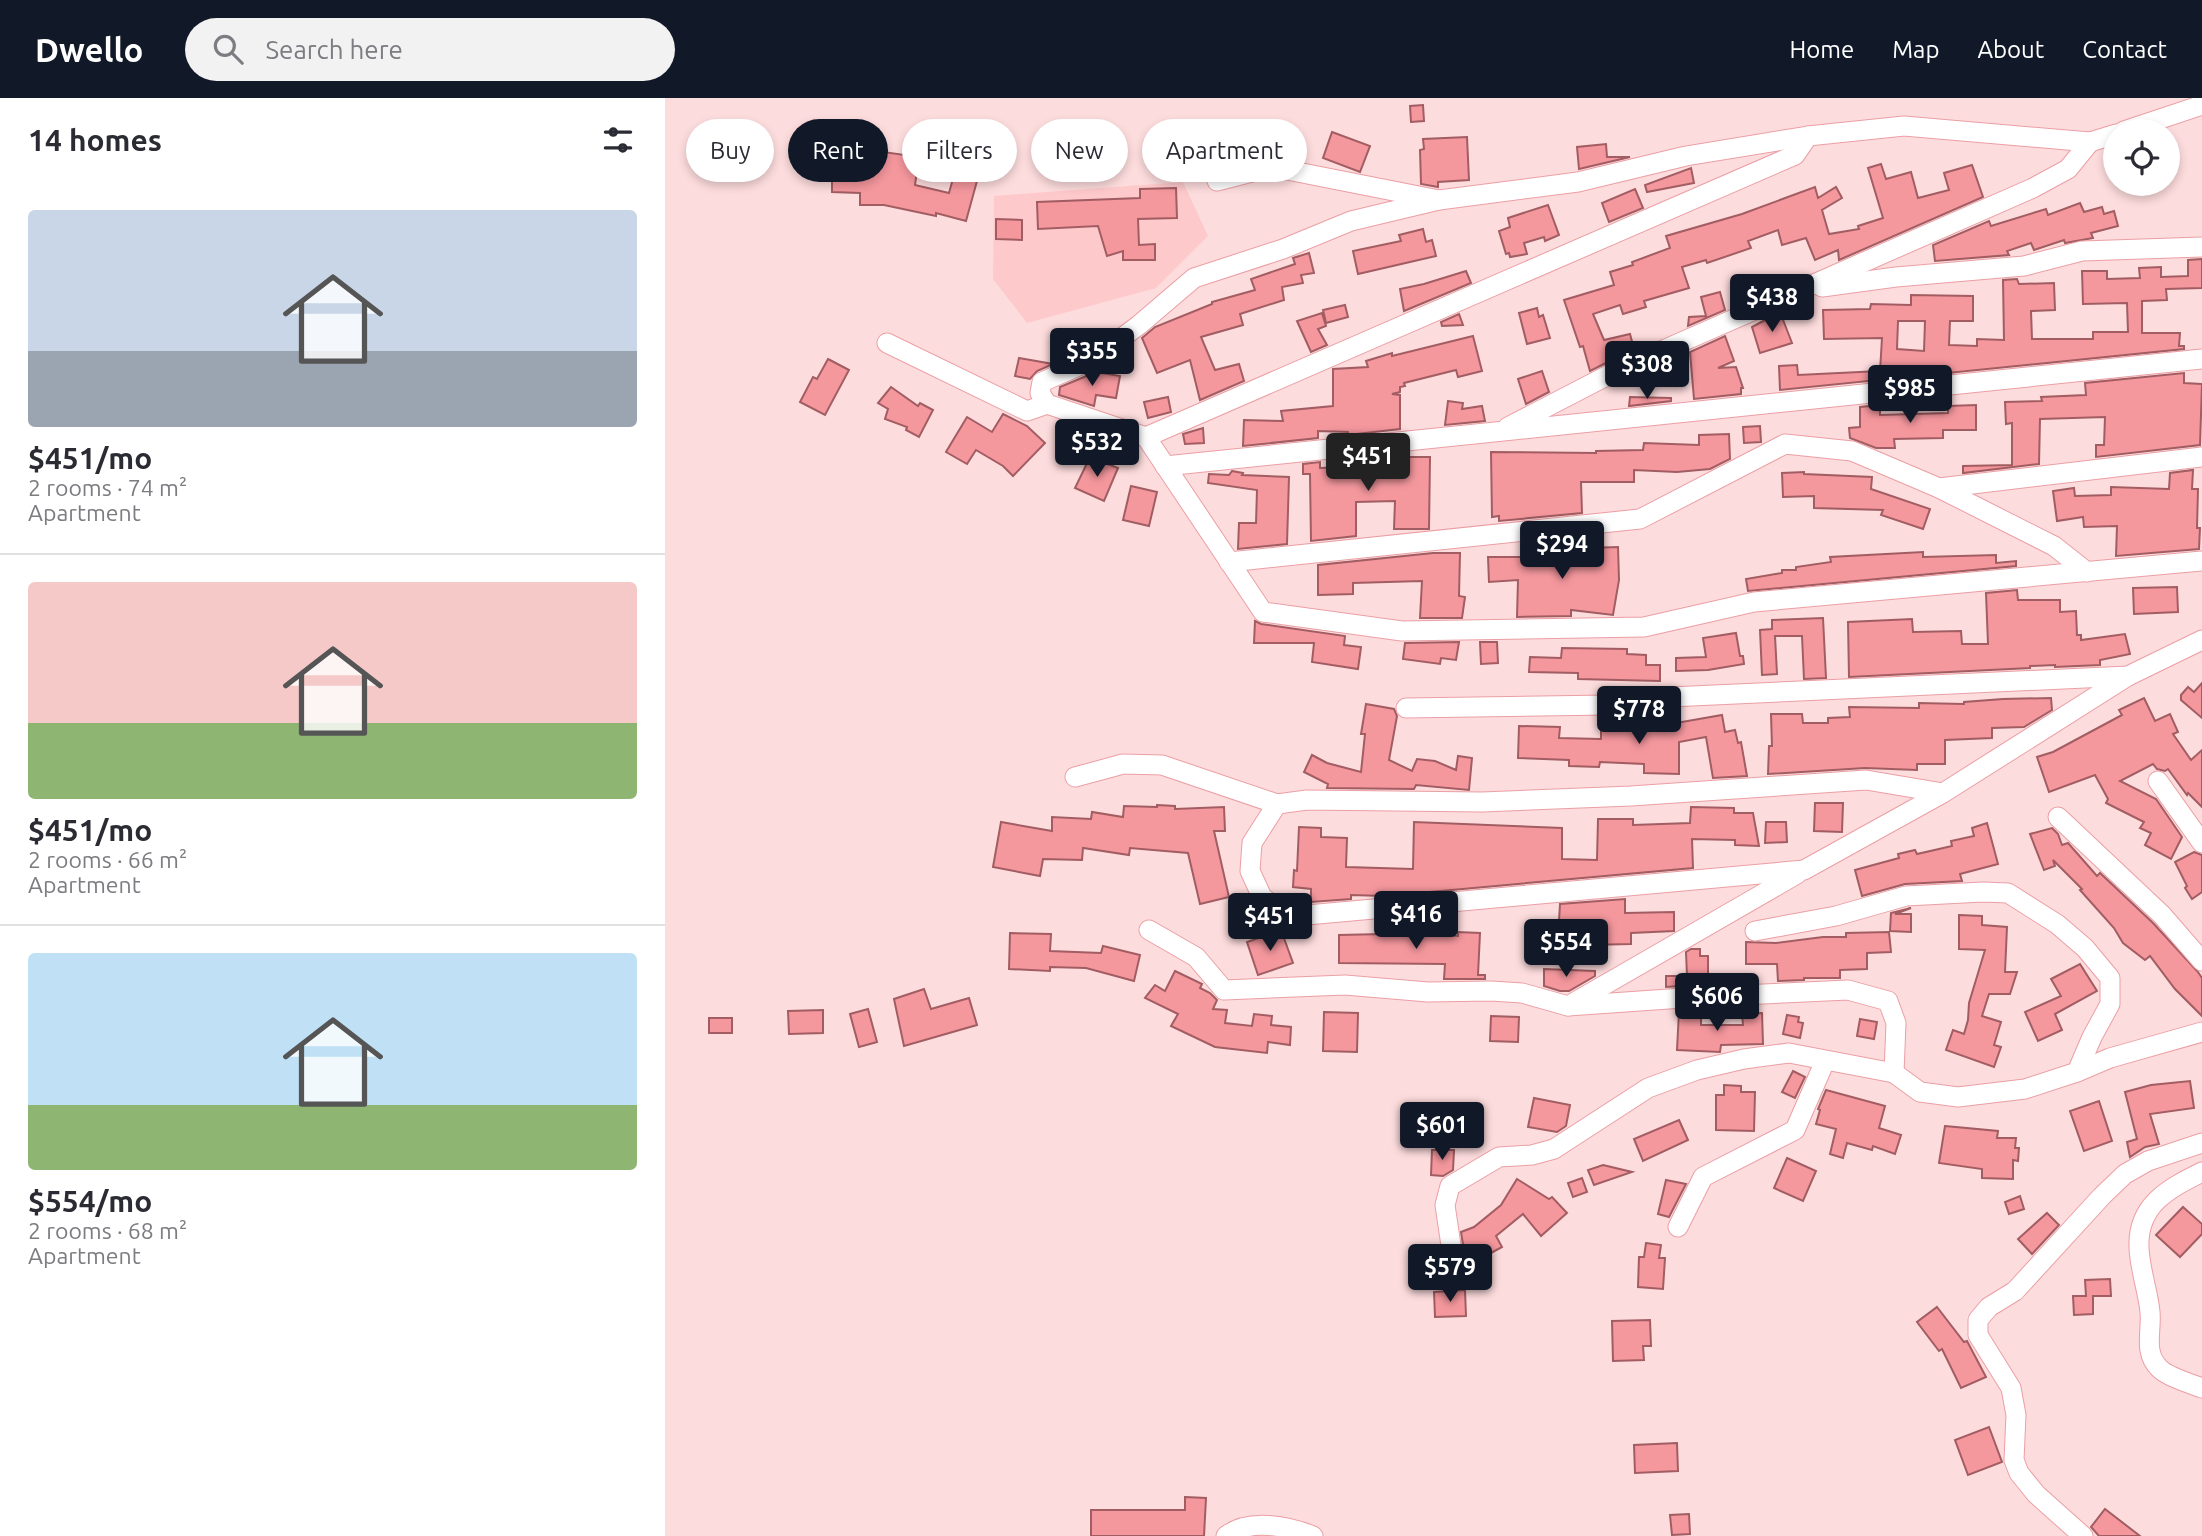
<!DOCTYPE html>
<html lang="en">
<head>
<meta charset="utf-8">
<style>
	body { margin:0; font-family:Ubuntu,sans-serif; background:#f2f2f3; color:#2b2b33; height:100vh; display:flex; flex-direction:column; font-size:26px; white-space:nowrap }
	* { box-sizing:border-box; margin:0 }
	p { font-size:23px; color:#7c7c81 }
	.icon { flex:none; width:38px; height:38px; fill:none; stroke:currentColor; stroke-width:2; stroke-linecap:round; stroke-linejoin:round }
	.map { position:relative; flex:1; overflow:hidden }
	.panel { display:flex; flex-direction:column; background:#fff; width:665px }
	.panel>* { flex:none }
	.guide { position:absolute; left:21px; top:21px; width:665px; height:63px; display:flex; gap:14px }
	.controls { position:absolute; left:1438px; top:21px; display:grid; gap:14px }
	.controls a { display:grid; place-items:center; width:77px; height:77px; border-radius:50%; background:#fff; box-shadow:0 4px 10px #0003; font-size:35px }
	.price { position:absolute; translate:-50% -60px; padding:0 16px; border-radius:7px; background:#111827; color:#fff; font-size:23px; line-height:46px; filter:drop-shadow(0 2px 4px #0008) }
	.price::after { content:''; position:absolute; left:50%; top:42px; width:21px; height:16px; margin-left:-10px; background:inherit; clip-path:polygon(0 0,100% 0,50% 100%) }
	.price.selected { background:#222; color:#fff }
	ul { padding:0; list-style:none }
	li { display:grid; align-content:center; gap:14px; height:371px; padding:0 28px }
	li+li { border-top:2px solid #e1e1e2 }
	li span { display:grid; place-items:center; height:217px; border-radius:7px; color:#555 }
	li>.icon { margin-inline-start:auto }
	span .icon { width:126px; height:126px; fill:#fffc; stroke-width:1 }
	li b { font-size:30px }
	h2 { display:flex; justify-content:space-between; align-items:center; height:84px; padding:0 28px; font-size:30px }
	.chip { padding:0 24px; border-radius:32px; background:#fff; box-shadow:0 4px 10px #0003; font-size:24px; line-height:63px }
	.chip.selected { background:#111827; color:#fff }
	header { display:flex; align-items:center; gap:42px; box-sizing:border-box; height:98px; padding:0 35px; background:#111827; color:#fff }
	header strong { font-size:33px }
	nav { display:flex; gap:38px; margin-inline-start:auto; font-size:24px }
	.search { width:490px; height:63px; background:#f2f2f3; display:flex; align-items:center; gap:18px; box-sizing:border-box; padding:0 24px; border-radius:38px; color:#7c7c81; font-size:26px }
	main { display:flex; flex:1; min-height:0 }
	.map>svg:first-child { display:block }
	.built { fill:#fec9cb }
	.building { fill:#f5989e; stroke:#a25d62; stroke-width:2; fill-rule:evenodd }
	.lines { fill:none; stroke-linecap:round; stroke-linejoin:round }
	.minor-casing { stroke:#eb9fa4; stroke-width:21 }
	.minor { stroke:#fff; stroke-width:19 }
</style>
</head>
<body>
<header>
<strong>Dwello</strong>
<div class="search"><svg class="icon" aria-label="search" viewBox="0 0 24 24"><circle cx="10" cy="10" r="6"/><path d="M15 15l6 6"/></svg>Search here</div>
<nav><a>Home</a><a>Map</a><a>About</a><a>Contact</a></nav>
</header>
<main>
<section class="panel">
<h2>14 homes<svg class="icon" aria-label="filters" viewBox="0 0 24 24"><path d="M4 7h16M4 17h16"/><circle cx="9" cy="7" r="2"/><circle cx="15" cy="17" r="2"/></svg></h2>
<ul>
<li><span style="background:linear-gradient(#c9d6e8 65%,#9aa5b1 0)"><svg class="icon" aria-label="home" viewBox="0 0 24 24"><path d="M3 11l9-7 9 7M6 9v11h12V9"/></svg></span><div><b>$451/mo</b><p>2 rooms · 74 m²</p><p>Apartment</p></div></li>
<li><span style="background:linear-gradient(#f6c9c9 65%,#8fb573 0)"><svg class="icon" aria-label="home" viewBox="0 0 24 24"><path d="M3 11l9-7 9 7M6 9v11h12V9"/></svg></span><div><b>$451/mo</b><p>2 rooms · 66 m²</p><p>Apartment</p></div></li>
<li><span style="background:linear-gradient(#bfe0f5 70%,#8fb573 0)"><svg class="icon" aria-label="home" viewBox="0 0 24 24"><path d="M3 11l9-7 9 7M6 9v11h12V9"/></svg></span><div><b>$554/mo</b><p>2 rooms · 68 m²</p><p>Apartment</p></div></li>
</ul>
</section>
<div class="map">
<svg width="1537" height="1438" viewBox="0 0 1537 1438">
	<rect width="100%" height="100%" fill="#fddcdd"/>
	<!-- built -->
	<polygon class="built" points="518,84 543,138 491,190 362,225 328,181 329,98"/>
	<!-- building -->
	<g class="building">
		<polygon points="758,7 759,23 746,24 745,8"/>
		<polygon points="667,34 705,48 695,74 658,60"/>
		<polygon points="802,39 804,82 773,84 773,89 756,86 755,52 759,51 758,41"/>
		<polygon points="941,46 942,59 965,59 914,71 912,49"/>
		<polygon points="218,51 218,54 254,59 250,87 284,95 292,66 315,72 301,123 271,115 271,118 219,107 195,107 195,95 167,94 167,80 193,80 192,52"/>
		<polygon points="1216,66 1221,81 1246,74 1253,100 1284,92 1279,75 1307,67 1318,99 1174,162 1173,152 1150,162 1141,140 1117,147 1113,132 1083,143 1086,150 1042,165 1041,162 1017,169 1024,190 979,203 981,209 958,216 955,207 928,216 939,242 965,236 969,251 925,273 918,248 915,249 899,202 949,187 945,174 968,167 967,164 1005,150 1001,138 1077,116 1150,89 1153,100 1171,89 1177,100 1157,112 1164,136 1194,131 1193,128 1218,120 1203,70"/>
		<polygon points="1026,70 1029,85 982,94 980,87"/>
		<polygon points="511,90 512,120 473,121 474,147 490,146 490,162 458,162 458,153 442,158 433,128 373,131 372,104 475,100 475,91"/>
		<polygon points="970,91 978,110 944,124 937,105"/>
		<polygon points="1415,105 1419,114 1437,109 1439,116 1449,113 1453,128 1426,135 1428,140 1400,145 1399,142 1369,152 1366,145 1342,153 1344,157 1270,163 1268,147 1324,123 1326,128 1381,111 1383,117"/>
		<polygon points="883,107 894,137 880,143 879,139 859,145 862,156 845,159 844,155 841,156 834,133 845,129 843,120"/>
		<polygon points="331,121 357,122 357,142 331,141"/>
		<polygon points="758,131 761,144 767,142 771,158 693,176 688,153 736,143 734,137"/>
		<polygon points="644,155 649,175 636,177 638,185 617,189 619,202 575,216 578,227 536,239 550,272 574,266 579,283 535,302 525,262 492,275 477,240 490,229 547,206 547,204 590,192 586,181 630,166 628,160"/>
		<path d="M 1537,161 L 1537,190 L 1501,191 L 1502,202 L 1477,203 L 1477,235 L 1515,235 L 1514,248 L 1519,248 L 1519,251 L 1115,292 L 1114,268 L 1132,267 L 1133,277 L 1215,273 L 1217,240 L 1159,241 L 1158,212 L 1205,211 L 1206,206 L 1246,207 L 1246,197 L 1308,198 L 1308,223 L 1285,223 L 1284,247 L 1312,248 L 1312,241 L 1339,242 L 1338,182 L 1352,181 L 1354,186 L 1389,185 L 1390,212 L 1366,213 L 1367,241 L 1428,241 L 1428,234 L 1463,234 L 1462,205 L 1418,206 L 1417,173 L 1442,173 L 1442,181 L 1475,180 L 1474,170 L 1496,169 L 1496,179 L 1523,178 L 1523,162 ZM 1233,223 L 1260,223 L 1259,253 L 1232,251 Z"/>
		<polygon points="801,173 806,185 739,213 735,191 759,186"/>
		<polygon points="1107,178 1110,190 1087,200 1083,184"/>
		<polygon points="1055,194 1060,212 1023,228 1024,219 1041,218 1036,199"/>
		<polygon points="680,207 683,219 661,225 658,212"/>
		<polygon points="872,210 874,219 878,217 885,240 862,246 854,215"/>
		<polygon points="1115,214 1127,245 1095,255 1087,229"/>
		<polygon points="657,215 661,228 653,231 662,247 646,254 632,223"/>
		<polygon points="794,216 798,227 777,228 776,224"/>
		<polygon points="808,238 817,273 793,279 791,272 739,285 740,288 735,289 735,294 727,296 735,297 735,331 683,337 683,334 653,333 653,340 578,348 579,322 618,323 616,313 668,308 668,271 703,269 701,263 727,255 727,258"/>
		<polygon points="1060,238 1069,263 1053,270 1071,269 1078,290 1076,290 1076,296 1029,301 1025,254"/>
		<polygon points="354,260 388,266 372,273 365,281 350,278"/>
		<polygon points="163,261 184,272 160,317 135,304 148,279 152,281"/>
		<polygon points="877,273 884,294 861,306 853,281"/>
		<polygon points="431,274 455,278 451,300 431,297 429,308 394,297 395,289"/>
		<polygon points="1519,275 1519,285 1537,286 1535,347 1431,359 1431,347 1439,347 1440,319 1375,321 1374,366 1298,375 1298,368 1347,367 1347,325 1341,326 1340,304 1377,303 1376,299 1421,297 1420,285"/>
		<polygon points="226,289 253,308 255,305 268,312 254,339 241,332 242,329 220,321 223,311 213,305"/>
		<polygon points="503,299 506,314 483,320 479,304"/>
		<polygon points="965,299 1006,300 1006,303 964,308"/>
		<polygon points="783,303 798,305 797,311 817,308 820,323 780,327"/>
		<polygon points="1215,307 1215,317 1283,315 1283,308 1311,307 1311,332 1278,332 1278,340 1229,341 1230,350 1211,350 1185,340 1184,330 1195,329 1195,309"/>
		<polygon points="338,316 362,328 380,345 348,378 338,368 311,352 302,366 281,354 302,319 327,334"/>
		<polygon points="1095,328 1096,344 1079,345 1078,329"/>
		<polygon points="538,330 539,345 520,346 518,336"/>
		<polygon points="1064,336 1065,361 1045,371 1012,374 969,372 969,384 916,384 917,415 834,423 834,418 827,419 826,354 931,355 931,353 978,352 979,345 1034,347 1034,337"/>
		<polygon points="735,356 735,359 765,359 764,431 729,431 730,403 691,404 691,438 646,443 645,376 638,376 638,366 655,364 655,370 683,369 683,361"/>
		<polygon points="425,359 453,370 439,403 410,390"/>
		<polygon points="1528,372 1527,391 1533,391 1532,430 1535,430 1534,451 1451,458 1452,428 1419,429 1418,419 1392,423 1388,393 1409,390 1410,398 1446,397 1446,389 1504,391 1505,375"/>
		<polygon points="567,373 578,375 577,377 624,379 622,446 573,451 574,425 591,425 592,392 543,385 544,376 564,377"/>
		<polygon points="1139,374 1139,376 1207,379 1206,391 1265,411 1258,431 1216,417 1218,412 1149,410 1149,398 1118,399 1117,375"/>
		<polygon points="466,388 492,394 484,428 458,422"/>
		<polygon points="953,449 954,482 948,517 906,512 906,518 852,519 853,482 824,484 823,459 891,459 891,451"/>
		<polygon points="1258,454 1258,459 1331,457 1331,465 1351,463 1351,468 1083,493 1081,481 1117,475 1117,472 1131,472 1131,469 1166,464 1165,459"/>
		<polygon points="768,455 795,455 794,498 800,499 797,520 755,520 757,483 688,485 688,496 653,497 653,467"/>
		<polygon points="1512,489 1513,514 1469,516 1468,490"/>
		<polygon points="1352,492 1353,502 1395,502 1395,514 1411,513 1412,537 1416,537 1416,542 1460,536 1465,556 1435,562 1435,567 1390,569 1390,567 1365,568 1365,570 1184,579 1183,524 1247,521 1248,534 1296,533 1297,546 1323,546 1321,495"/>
		<polygon points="1158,520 1161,580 1139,581 1137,538 1110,538 1112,576 1097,577 1095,532 1107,531 1107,522"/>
		<polygon points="590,523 596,526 680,538 679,547 696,549 693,571 647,564 649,545 589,545"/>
		<polygon points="1071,535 1075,558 1078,558 1079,566 1043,572 1011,573 1011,560 1041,559 1038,540"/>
		<polygon points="794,544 791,562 776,560 775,566 738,561 740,545"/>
		<polygon points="815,544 832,544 833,565 816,566"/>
		<polygon points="897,550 962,551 962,556 981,557 981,567 995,567 995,583 913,581 913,575 864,574 865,559 896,560"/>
		<polygon points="1537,585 1537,620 1516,602 1516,597 1523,589 1529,594"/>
		<polygon points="1386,600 1387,612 1359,629 1327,630 1327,640 1280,642 1280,666 1252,666 1252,672 1200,670 1103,676 1104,648 1107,648 1106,616 1137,616 1138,625 1163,625 1163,620 1185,619 1184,609 1254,610 1254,605 1299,606 1299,604 1338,601"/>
		<polygon points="1479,600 1490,623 1505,616 1513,634 1508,636 1526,662 1537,652 1537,709 1523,695 1522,697 1503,671 1500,673 1492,671 1488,666 1455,683 1491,701 1517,739 1506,761 1480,747 1486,735 1475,730 1479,724 1441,705 1443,701 1430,677 1384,694 1372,659 1388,654 1457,617 1454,612"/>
		<polygon points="701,606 729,611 732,618 724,662 747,673 752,661 770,663 791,672 793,658 807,660 804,692 751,687 749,691 662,690 663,686 639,674 647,657 662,665 696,674 700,636 696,636"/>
		<polygon points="1057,617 1060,634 1070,632 1073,645 1076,644 1082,678 1048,680 1041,639 1014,644 1014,676 979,675 979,666 935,664 934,669 904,668 904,662 853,660 854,628 895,629 894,640 936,641 936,628 982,630 982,624 1017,624"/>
		<polygon points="1150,705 1178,705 1177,734 1149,733"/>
		<polygon points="492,707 510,708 510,711 559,709 560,733 549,733 564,799 535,806 523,755 465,750 464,757 418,750 417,762 378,761 375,778 328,769 336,724 387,733 387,719 426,721 427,714 458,719 459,708 492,709"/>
		<polygon points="1026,709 1069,710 1069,715 1088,715 1094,748 1070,747 1070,742 1027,741 1028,770 720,798 686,797 686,801 646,804 646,791 628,789 629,772 632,773 634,729 656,730 656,739 682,740 681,769 748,771 749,724 897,730 897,761 932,762 933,721 968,721 968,727 1025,725"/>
		<polygon points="1101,724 1121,724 1122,744 1100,745"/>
		<polygon points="1322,725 1333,766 1295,776 1297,783 1240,786 1197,798 1190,772 1234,760 1233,756 1250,752 1252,756 1287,748 1286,743 1309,738 1307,730"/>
		<polygon points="1387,730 1393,736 1397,747 1403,745 1432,778 1435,775 1488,825 1533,874 1537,880 1537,918 1510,891 1485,858 1480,862 1458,845 1449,830 1415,792 1417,791 1388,762 1390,768 1379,772 1365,736"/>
		<polygon points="1529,754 1537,757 1537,794 1527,801 1520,790 1522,788 1510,764"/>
		<polygon points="960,801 960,815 1009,814 1009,833 966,835 966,846 878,848 877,823 894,823 895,806"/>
		<polygon points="1246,810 1230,816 1246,816 1246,834 1225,833 1226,815"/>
		<polygon points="1294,817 1317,818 1317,827 1342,829 1340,874 1352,874 1345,896 1324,896 1317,918 1336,924 1329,947 1336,949 1329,969 1281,952 1288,932 1299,936 1303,922 1304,905 1320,852 1294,851"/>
		<polygon points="616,832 628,865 593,877 582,844"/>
		<polygon points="719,834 793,838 793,834 815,835 813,877 820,877 820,881 779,881 780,866 674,865 674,837 719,836"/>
		<polygon points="1224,834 1226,854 1202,855 1202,871 1175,872 1175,880 1139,880 1139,882 1113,883 1112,866 1081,866 1081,844 1111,845 1158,839 1181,839 1181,835"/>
		<polygon points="345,835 386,836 385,853 436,855 438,848 475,857 469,883 421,870 385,869 385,873 344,871"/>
		<polygon points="1026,851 1035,851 1035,858 1043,858 1043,886 1001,889 1001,878 1022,878 1021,854"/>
		<polygon points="1415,866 1432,893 1390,916 1397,932 1373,943 1360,914 1396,898 1386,881"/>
		<polygon points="879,871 930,873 930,878 904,893 895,893 879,888"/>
		<polygon points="510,873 537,886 535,890 545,895 552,902 548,911 562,912 560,925 587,928 589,916 607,918 606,927 626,929 625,947 603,944 602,955 550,949 506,928 513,916 480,900 490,887 500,893"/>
		<polygon points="259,891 266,911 304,900 312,927 239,948 229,901"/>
		<polygon points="203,911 212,944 194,949 185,916"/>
		<polygon points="1036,911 1036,927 1078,927 1077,916 1097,915 1098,946 1056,947 1055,954 1012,952 1014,913"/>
		<polygon points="158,912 158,935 124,936 123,913"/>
		<polygon points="659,914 693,915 692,954 658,953"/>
		<polygon points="1122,917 1134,919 1133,924 1138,925 1135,940 1118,936"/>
		<polygon points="826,918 854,919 853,944 825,943"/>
		<rect x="44" y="920" width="23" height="15"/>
		<polygon points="1195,921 1212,924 1209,941 1192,938"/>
		<polygon points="1128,973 1140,979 1130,1000 1117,994"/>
		<polygon points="1525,983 1529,1010 1485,1016 1494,1046 1480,1049 1465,1059 1462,1044 1472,1041 1460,994 1486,987"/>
		<polygon points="1059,987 1076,988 1076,994 1090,994 1089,1033 1051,1032 1051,997 1059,997"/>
		<polygon points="1161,992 1220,1008 1214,1030 1236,1037 1230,1056 1208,1048 1207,1052 1182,1045 1178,1060 1165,1056 1171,1031 1151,1026 1155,1012 1153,1011"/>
		<polygon points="869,1000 905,1007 901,1028 892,1034 863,1029"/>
		<polygon points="1434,1003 1447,1043 1419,1053 1405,1013"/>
		<polygon points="1014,1022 1023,1042 978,1063 969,1041"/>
		<polygon points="1280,1028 1333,1033 1332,1040 1351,1040 1350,1050 1354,1050 1353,1063 1348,1062 1348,1081 1317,1080 1317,1071 1274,1065"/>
		<polygon points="767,1052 789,1052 788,1072 778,1078 766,1077"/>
		<polygon points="1122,1060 1151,1073 1138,1103 1109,1090"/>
		<polygon points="938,1067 967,1074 929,1087 923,1072"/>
		<polygon points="917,1080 922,1094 908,1099 903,1085"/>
		<polygon points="852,1081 884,1101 887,1099 902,1115 876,1138 858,1116 831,1138 837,1149 817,1160 812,1151 800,1159 796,1134 809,1129 836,1107"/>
		<polygon points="1001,1082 1021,1086 1004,1119 993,1116"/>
		<polygon points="1355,1098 1359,1111 1344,1116 1340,1104"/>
		<polygon points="1518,1109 1537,1126 1537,1136 1515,1159 1491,1137"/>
		<polygon points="1382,1115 1394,1127 1367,1156 1353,1141"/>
		<polygon points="981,1145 996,1147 994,1160 1000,1160 998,1191 973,1189 974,1159 979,1159"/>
		<polygon points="1445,1181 1446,1198 1428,1198 1428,1216 1409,1217 1408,1198 1421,1198 1420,1182"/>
		<polygon points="800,1192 801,1218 770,1219 769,1194"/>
		<polygon points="1272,1209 1299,1244 1302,1243 1321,1279 1296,1290 1277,1251 1274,1253 1252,1224"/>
		<polygon points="985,1222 986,1248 978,1248 979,1262 948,1263 947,1223"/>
		<polygon points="1324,1329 1337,1364 1303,1377 1290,1342"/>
		<polygon points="1012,1345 1013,1373 970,1375 969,1347"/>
		<polygon points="520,1399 541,1400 539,1438 426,1438 426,1412 520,1412"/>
		<polygon points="1440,1411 1475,1438 1434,1438 1426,1429"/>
		<polygon points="1024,1416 1025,1436 1007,1437 1005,1417"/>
	</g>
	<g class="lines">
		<defs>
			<g id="minor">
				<polyline points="1459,33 1537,7"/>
				<polyline points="552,83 607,69 774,102 686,123 618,151 529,180 474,227 427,262 377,284 375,295 382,306 481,339 598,514 737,533 979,529 1089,504 1537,463"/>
				<polyline points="774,102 913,84 1021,58 1143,38 1239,28 1425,44 1451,36"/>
				<polyline points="1157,189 1231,179 1359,168 1417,153 1537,149"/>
				<polyline points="222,245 362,313 382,306"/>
				<polyline points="843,329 955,271 1368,90 1403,71 1425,44"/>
				<polyline points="481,339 1130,57 1143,38"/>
				<polyline points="500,368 1537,261"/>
				<polyline points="1274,390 1537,359"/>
				<polyline points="564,464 975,421 1120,346 1187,353 1274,390 1389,448 1422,474"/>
				<polyline points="741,610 943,607 983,600 1463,578 1537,542"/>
				<polyline points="410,679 458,666 497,667 612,706"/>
				<polyline points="1493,683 1537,745"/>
				<polyline points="1278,695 1201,682 966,698 817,704 642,702 612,706 587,745 585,773 597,799 616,814 631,818 1139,772 1278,695 1463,578"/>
				<polyline points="1393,719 1497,817 1537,863"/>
				<polyline points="484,832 531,859 559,892 680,887 763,894 826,893 857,895 903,908 1132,776"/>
				<polyline points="1090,833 1171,818 1241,798 1318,794 1343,795 1392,826 1420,850 1445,880 1445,906 1427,939 1412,974"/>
				<polyline points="1229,975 1255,994 1293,999 1360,991 1412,974 1445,960 1537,934"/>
				<path d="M 1537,1074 C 1503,1091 1472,1107 1474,1150 C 1475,1172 1483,1193 1485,1214 C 1487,1233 1478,1254 1494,1270 C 1501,1278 1526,1286 1537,1290"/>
				<polyline points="1013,1129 1038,1079 1130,1032 1160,963"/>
				<polyline points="788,1161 780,1107 785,1088 834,1059 867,1057 889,1051 983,990 1032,972 1079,961 1124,955 1229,975 1231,925 1223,903 1183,892 1032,899 903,908"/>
				<path d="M 561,1438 C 584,1420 623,1428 648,1438"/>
				<polyline points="1418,1438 1371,1396 1354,1375 1349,1362 1351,1317 1346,1290 1313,1237 1313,1222 1324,1209 1350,1193 1437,1098 1460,1076 1483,1063 1537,1045"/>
			</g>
		</defs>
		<!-- minor casing -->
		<use href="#minor" class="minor-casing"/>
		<!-- minor -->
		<use href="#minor" class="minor"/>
	</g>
</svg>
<div class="controls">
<a><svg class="icon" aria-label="locate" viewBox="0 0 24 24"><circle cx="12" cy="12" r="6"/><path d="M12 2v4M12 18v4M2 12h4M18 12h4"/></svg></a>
</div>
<b class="price" style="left:1107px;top:236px">$438</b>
<b class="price" style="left:427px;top:290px">$355</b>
<b class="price" style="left:982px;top:303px">$308</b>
<b class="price" style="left:1245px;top:327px">$985</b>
<b class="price" style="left:432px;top:381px">$532</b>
<b class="price selected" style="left:703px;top:395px">$451</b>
<b class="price" style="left:897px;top:483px">$294</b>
<b class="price" style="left:974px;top:648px">$778</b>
<b class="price" style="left:751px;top:853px">$416</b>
<b class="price" style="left:605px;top:855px">$451</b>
<b class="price" style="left:901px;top:881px">$554</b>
<b class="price" style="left:1052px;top:935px">$606</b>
<b class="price" style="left:777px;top:1064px">$601</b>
<b class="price" style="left:785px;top:1206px">$579</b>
<div class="guide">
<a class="chip">Buy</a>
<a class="chip selected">Rent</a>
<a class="chip">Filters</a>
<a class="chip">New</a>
<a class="chip">Apartment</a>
</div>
</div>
</main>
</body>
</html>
